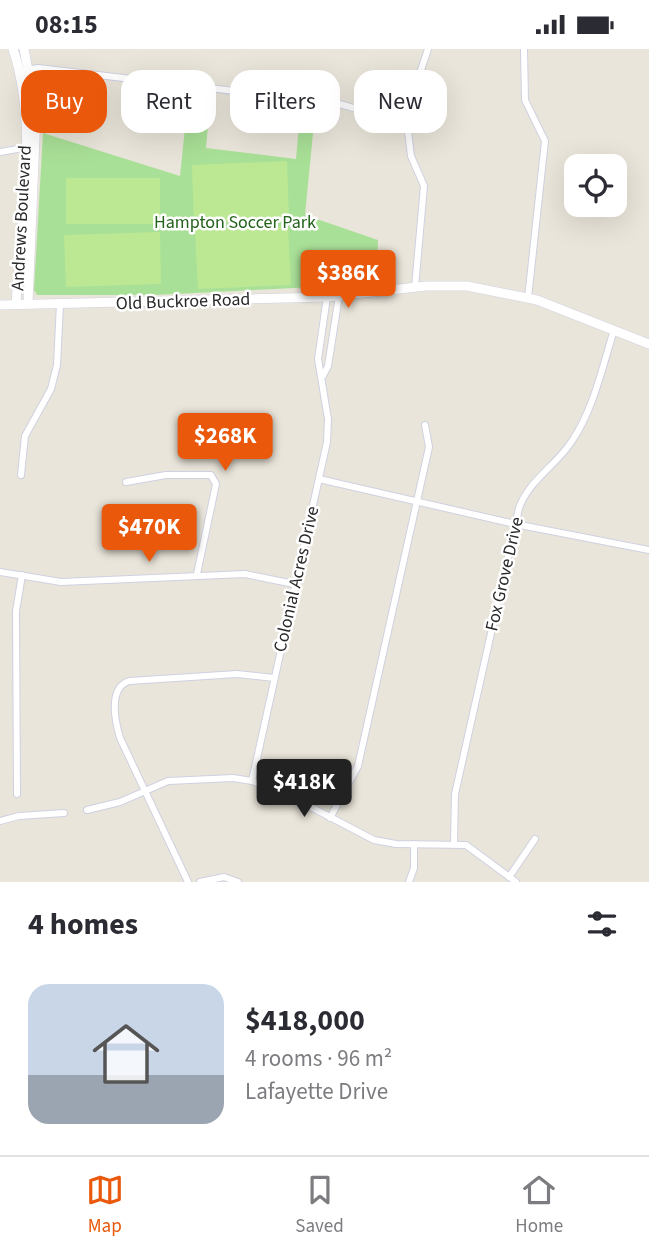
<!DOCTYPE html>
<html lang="en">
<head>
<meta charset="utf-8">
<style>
	body { margin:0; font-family:"Source Sans 3",sans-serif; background:#f7f7f7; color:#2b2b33; height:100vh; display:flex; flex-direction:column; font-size:26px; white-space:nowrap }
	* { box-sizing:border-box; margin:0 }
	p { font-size:23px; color:#7c7c81 }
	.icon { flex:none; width:38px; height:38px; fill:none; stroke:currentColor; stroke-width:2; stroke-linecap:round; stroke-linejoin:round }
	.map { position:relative; height:833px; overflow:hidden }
	.drawer { display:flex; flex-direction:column; background:#fff; flex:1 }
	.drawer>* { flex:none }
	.top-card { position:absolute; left:21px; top:21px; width:607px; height:63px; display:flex; gap:14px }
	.fabs { position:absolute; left:564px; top:105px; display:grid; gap:14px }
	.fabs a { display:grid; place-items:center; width:63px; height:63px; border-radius:14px; background:#fff; box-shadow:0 7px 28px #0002; font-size:35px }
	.price { position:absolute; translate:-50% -60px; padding:0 16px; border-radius:7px; background:#ea580c; color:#fff; font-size:23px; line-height:46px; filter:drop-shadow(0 2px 4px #0008) }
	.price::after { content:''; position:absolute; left:50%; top:42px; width:21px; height:16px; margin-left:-10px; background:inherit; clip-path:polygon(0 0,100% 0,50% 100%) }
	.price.selected { background:#222; color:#fff }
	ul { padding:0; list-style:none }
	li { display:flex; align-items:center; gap:21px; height:175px; padding:0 28px }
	li span { display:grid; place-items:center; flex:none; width:196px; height:140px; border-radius:21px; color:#555 }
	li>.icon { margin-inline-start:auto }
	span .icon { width:84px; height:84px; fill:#fffc; stroke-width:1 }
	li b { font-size:30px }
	h2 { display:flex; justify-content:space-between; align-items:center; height:84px; padding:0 28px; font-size:30px }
	.chip { padding:0 24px; border-radius:21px; background:#fff; box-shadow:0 7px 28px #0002; font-size:24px; line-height:63px }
	.chip.selected { background:#ea580c; color:#fff }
	.status { display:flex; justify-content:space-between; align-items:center; height:49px; padding:0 35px; background:#fff; direction:ltr }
	.status svg { height:19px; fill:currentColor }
	.tab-bar { display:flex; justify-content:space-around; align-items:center; height:98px; border-top:2px solid #e1e1e2; background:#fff; font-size:19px; color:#7c7c81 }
	.tab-bar a { display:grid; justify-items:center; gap:4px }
	.tab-bar .selected { color:#ea580c }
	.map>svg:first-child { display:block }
	.green { fill:#a9e097 }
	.pitch { fill:#bce793 }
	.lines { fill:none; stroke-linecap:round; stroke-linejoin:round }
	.street-casing { stroke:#cfd1e1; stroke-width:8 }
	.secondary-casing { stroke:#cfd1e1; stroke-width:10 }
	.street { stroke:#fff; stroke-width:6 }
	.secondary { stroke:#fff; stroke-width:9 }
	.labels { text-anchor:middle; stroke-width:5; stroke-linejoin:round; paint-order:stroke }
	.street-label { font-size:18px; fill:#282828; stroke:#fff }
	.park-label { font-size:18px; fill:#23621b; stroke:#fff }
</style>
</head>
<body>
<div class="status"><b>08:15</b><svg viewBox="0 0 49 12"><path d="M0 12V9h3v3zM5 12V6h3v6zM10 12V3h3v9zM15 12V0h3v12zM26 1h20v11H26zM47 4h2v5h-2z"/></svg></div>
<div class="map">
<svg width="649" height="833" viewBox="0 0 649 833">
	<rect width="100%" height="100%" fill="#eae5da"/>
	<!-- green -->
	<polygon class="green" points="189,40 211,43 206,99 296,110 301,53 316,54 305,166 378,191 376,235 154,246 37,246 34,241 43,84 180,127"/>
	<!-- pitch -->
	<g class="pitch">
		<polygon points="287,112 289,172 194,175 192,116"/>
		<rect x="66" y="129" width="94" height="46"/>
		<polygon points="288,177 291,236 198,240 195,180"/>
		<polygon points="160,183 161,235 66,238 64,186"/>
	</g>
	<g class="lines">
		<defs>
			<g id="street">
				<polyline points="524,0 525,51 545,92 528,249"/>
				<polyline points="24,21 38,19 336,54 364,62 406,66"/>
				<polyline points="0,103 29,98"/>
				<polyline points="415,238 424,137 411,107 406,66 428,0"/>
				<polyline points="323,327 328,317 339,247"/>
				<polyline points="21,426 25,387 51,340 57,316 60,255"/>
				<polyline points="319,430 515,475 649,501"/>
				<polyline points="126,433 166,426 211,426 216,435 197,525"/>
				<polyline points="0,523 61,533 245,525 294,535"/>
				<polyline points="252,732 327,393 328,370 318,310 327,248"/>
				<polyline points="17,745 16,562 22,526"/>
				<polyline points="87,761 120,753 168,732 233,729 252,732 286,745 374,791 396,795 466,796 516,833"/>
				<polyline points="330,769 358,717 429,398 425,376"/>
				<polyline points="0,772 19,767 64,764"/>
				<path d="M 454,793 L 455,745 L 519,459 C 529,431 556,417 572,392 C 594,359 602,319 614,281"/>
				<polyline points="509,828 535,790"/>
				<path d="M 188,833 L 120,689 C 115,672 108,639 129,632 L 237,625 L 274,629"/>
				<polyline points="200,833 224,828 238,833"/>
				<polyline points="409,833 414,819 414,795"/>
			</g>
			<g id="secondary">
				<path d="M 13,0 C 39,77 21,175 16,255"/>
				<polyline points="24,0 36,65 28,255"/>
				<polyline points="0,256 327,248 426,237 467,237 537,251 649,295"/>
			</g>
		</defs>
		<!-- street casing -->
		<use href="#street" class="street-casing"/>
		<!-- secondary casing -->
		<use href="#secondary" class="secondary-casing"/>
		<!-- street -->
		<use href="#street" class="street"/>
		<!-- secondary -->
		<use href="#secondary" class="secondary"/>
	</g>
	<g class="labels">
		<!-- street labels -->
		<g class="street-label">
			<text transform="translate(21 169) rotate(-87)" y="6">Andrews Boulevard</text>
			<text transform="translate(183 252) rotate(-2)" y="6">Old Buckroe Road</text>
			<text transform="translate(504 525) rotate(-77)" y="6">Fox Grove Drive</text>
			<text transform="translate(296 530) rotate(-77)" y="6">Colonial Acres Drive</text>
		</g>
		<!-- park labels -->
		<g class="park-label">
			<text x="235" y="179">Hampton Soccer Park</text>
		</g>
	</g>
</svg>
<div class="fabs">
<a><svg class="icon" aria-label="locate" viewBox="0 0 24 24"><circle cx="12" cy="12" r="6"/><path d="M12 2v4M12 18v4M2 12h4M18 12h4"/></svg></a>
</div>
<b class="price" style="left:348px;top:261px">$386K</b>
<b class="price" style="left:225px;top:424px">$268K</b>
<b class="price" style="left:149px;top:515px">$470K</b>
<b class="price selected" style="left:304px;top:770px">$418K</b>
<div class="top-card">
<a class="chip selected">Buy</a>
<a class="chip">Rent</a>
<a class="chip">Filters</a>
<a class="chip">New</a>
</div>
</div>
<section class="drawer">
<h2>4 homes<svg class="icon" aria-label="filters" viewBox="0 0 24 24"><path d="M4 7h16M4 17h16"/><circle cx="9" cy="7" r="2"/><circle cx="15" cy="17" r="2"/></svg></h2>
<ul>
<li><span style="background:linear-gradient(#c9d6e8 65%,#9aa5b1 0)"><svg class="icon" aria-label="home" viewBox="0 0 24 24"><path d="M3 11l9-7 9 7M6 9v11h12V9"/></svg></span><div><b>$418,000</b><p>4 rooms · 96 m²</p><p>Lafayette Drive</p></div></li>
</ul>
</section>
<nav class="tab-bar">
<a class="selected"><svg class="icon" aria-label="map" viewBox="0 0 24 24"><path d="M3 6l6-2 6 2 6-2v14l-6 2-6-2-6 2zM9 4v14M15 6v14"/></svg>Map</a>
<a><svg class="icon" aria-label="saved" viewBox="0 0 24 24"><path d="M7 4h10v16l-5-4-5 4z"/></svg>Saved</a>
<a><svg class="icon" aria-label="home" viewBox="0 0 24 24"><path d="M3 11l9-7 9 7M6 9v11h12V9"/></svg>Home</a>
</nav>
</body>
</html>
